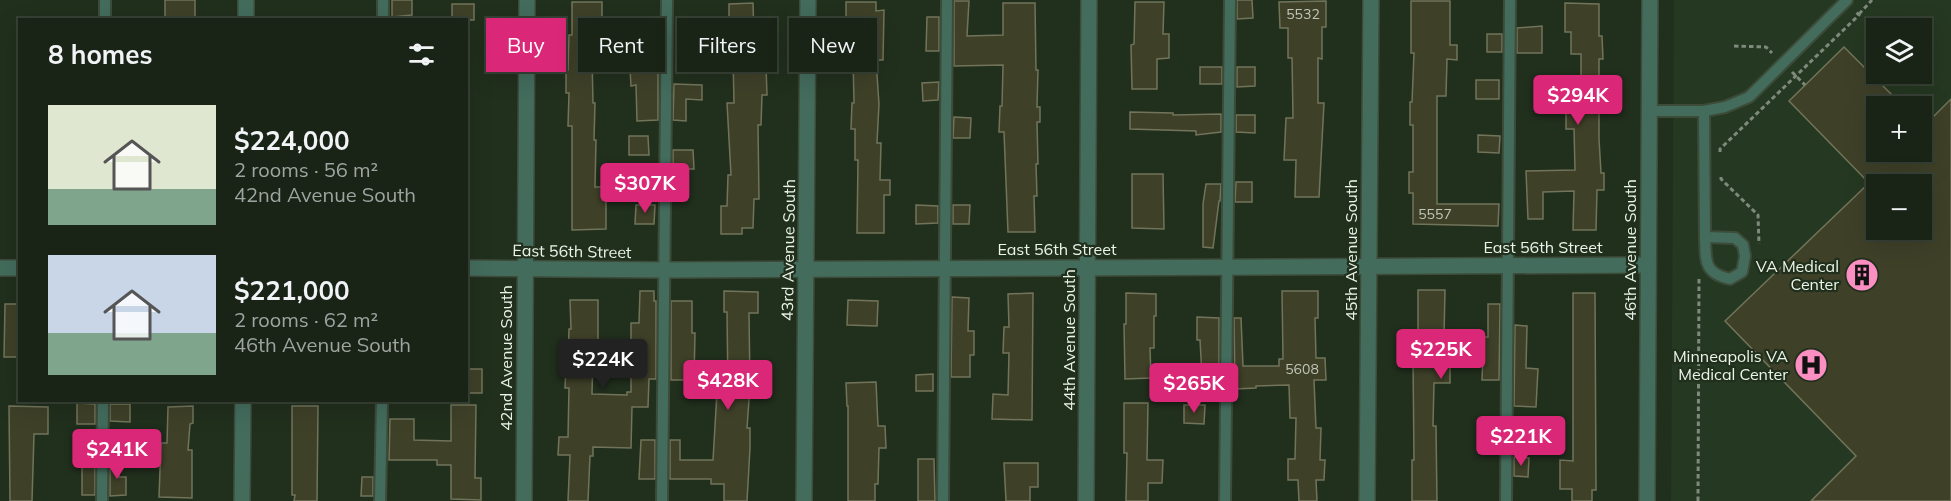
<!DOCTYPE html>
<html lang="en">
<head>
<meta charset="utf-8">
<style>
	body { margin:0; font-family:Mulish,sans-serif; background:#262f23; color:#f1f3f6; height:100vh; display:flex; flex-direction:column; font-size:22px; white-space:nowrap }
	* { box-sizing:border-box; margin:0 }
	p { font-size:20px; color:#9fa4a1 }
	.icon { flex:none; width:33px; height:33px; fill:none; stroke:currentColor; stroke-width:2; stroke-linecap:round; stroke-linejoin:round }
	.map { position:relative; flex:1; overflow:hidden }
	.details { position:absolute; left:18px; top:18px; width:450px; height:384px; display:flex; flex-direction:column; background:#192316; border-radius:0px; box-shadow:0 6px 24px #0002,0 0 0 2px #374035 }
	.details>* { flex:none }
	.banner { position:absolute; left:486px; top:18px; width:570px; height:54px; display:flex; gap:12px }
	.fabs { position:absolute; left:1866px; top:18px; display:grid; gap:12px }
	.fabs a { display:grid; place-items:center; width:66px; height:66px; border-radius:0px; background:#192316; box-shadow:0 6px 24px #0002,0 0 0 2px #374035; font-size:30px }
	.price { position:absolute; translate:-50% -51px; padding:0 14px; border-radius:6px; background:#db2777; color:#fff; font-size:20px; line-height:39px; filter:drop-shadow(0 2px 3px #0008) }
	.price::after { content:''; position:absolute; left:50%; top:36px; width:18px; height:14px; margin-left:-9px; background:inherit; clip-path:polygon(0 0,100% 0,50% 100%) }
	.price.on { background:#222; color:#fff }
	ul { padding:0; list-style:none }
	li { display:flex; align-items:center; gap:18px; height:150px; padding:0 30px }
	li span { display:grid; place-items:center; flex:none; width:168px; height:120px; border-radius:0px; color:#555 }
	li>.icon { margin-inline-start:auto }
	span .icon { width:72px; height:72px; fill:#fffc; stroke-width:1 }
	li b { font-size:26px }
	h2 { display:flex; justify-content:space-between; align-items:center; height:72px; padding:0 30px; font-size:26px }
	.chip { padding:0 21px; border-radius:0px; background:#192316; box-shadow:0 6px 24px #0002,0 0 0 2px #374035; font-size:21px; line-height:54px }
	.chip.on { background:#db2777; color:#fff }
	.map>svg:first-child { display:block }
	.built { fill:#253821; fill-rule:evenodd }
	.building { fill:#3f4028; stroke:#72745a; stroke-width:1.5; fill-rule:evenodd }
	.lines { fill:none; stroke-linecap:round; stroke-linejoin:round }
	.service-casing { stroke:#3d4b39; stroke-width:14 }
	.minor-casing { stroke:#3d4b39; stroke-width:18 }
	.path { stroke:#7e8a7b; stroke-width:3; stroke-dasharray:4.5 3; stroke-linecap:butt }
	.service { stroke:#436c5d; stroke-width:10 }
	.minor { stroke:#436c5d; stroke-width:15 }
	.labels { text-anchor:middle; stroke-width:4.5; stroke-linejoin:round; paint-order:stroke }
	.number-label { font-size:14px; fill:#bfc7b8 }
	.street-label { font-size:16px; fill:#eaf4e8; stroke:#212f1d }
	.poi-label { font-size:16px; fill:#eaf4e8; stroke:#212f1d; text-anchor:end }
</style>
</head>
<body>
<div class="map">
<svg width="1951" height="501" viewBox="0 0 1951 501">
	<rect width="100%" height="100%" fill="#212f1d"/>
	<!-- built -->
	<path class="built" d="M 1674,0 L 1951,0 L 1951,501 L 1671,501 ZM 1876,28 L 1922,28 L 1922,74 L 1876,74 ZM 1876,106 L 1922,106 L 1922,152 L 1876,152 ZM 1876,184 L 1922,184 L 1922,230 L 1876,230 Z"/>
	<!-- building -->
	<g class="building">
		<rect x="165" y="0" width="30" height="20"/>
		<polygon points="392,0 412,0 412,15 392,17"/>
		<polygon points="1237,0 1252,0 1253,18 1237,19"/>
		<polygon points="954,1 969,1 967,36 1003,35 1003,3 1035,3 1036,70 1038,70 1037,107 1040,107 1040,122 1037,122 1038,164 1036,164 1037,196 1034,196 1035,232 1008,232 1004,132 999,132 1000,106 1002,106 1003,65 954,66"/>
		<polygon points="1326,1 1326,27 1322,27 1322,59 1318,58 1318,103 1324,103 1319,197 1295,197 1296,160 1284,160 1286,118 1293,118 1292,58 1288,58 1288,28 1280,28 1279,2"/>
		<polygon points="1411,1 1450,1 1450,45 1457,45 1457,60 1447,59 1446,96 1437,96 1437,204 1499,204 1498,226 1413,224 1413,193 1409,193 1409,172 1413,172 1413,125 1410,125 1410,102 1412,102 1414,53 1411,53"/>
		<polygon points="572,2 602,2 602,25 597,25 596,57 592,57 593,103 595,103 594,140 596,140 595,187 606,187 606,229 572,230 572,126 568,126 569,93 566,93 566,70 568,70 569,35 572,35"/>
		<polygon points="846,2 876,2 876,11 884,10 883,60 876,60 879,104 877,143 881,143 880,180 890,180 890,195 884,195 884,233 857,233 858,160 855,160 855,129 851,129 852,103 854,103 853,60 851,60 851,50 846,50"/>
		<polygon points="1135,2 1164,2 1163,34 1169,34 1169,58 1157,59 1157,89 1132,89 1131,45 1134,44"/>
		<polygon points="753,3 754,37 757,37 758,66 766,66 767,95 762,95 761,125 758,125 759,199 754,199 753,228 742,228 742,234 721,234 721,206 727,206 728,175 731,175 727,103 734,103 733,59 725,59 724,38 729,38 729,4"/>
		<polygon points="1565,3 1599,4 1599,36 1602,36 1603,59 1599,59 1599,139 1601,173 1604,173 1604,190 1597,190 1596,230 1573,230 1574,191 1543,192 1543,219 1528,219 1526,171 1575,170 1574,129 1566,129 1566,106 1571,106 1571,79 1581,79 1581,54 1571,54 1571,32 1565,32"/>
		<rect x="452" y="4" width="22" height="16"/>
		<polygon points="927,17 939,17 939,51 926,51"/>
		<polygon points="1542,26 1542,53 1517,53 1517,28"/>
		<rect x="1487" y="34" width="15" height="18"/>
		<path d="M 1844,47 L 1903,106 L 1876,106 L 1876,152 L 1922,152 L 1922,128 L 1951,99 L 1951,501 L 1811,501 L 1856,456 L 1725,321 L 1869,183 L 1789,101 ZM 1876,184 L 1922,184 L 1922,230 L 1876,230 Z"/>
		<polygon points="641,48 658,48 658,120 637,121 636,85 631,86 630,69 641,68"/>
		<rect x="1200" y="67" width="22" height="17"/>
		<polygon points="1237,67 1255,67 1255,86 1237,87"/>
		<rect x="1476" y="80" width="23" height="19"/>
		<polygon points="939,82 938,100 923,101 922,83"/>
		<polygon points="674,84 702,85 702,100 686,99 686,121 673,120"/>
		<polygon points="1130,112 1173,113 1173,115 1221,114 1221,132 1196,135 1196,131 1130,129"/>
		<polygon points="1236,115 1255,115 1255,133 1236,132"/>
		<polygon points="954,117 971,118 970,138 953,138"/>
		<polygon points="1478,135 1500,136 1499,153 1478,152"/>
		<polygon points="629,136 648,136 649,155 629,155"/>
		<polygon points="673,150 693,150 694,169 673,169"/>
		<polygon points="1132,174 1163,174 1164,229 1132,228"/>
		<polygon points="1236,182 1252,182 1252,202 1235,202"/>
		<polygon points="1206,184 1221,184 1220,201 1219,201 1213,248 1203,247 1203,204"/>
		<polygon points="636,205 655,205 654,224 635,224"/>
		<polygon points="916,205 938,206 938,223 916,224"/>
		<polygon points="953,205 970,205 969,224 953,224"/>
		<polygon points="1418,290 1445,290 1444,337 1488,337 1488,304 1500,304 1499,380 1482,380 1483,356 1450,356 1450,383 1434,383 1433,426 1436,426 1437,501 1412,501 1412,460 1414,460 1413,360 1418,360"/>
		<polygon points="640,291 654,291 654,301 656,301 656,379 649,379 648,407 632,407 631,448 593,447 593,456 590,456 588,501 568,501 570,455 558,455 559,437 568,437 569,388 565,388 566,361 568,361 569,329 571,329 570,300 598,300 598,352 593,352 592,394 627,395 627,392 631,392 631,323 639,323"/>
		<polygon points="724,291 758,292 758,313 749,313 750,386 747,428 750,428 750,448 747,501 724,501 724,484 711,484 711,479 670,479 670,440 680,440 680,460 713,460 717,392 728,392 727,312 724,312"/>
		<polygon points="1282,291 1318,291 1318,318 1315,318 1316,358 1325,358 1326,380 1314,380 1316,428 1321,428 1320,460 1325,460 1324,480 1316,480 1317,501 1299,501 1298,480 1288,480 1288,459 1295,459 1296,418 1290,418 1289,385 1256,386 1256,388 1235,389 1234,318 1241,318 1243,366 1279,366 1279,359 1283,359"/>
		<polygon points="1033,293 1032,420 992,419 993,394 1008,395 1009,353 1003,353 1004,327 1009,327 1008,294"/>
		<polygon points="1126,293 1156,294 1156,316 1154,316 1154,348 1150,348 1151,378 1125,379 1124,324 1126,324"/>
		<polygon points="1573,293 1595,293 1596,490 1592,490 1592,501 1572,501 1572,489 1560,489 1560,460 1573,461"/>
		<polygon points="952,297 969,298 968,331 974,331 974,355 970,355 970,377 951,377"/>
		<polygon points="848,300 878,301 877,326 847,325"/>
		<polygon points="671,301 692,301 692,333 695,333 694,380 671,380"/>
		<polygon points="5,304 20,304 20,357 4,357"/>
		<polygon points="1197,317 1219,318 1219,376 1202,376 1200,340 1197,340"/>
		<polygon points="1515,325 1527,326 1526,368 1538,369 1536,407 1514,406"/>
		<rect x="466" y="369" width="16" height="24"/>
		<polygon points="933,374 933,391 916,391 916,375"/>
		<polygon points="876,382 878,426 885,426 886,448 879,448 878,484 875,484 875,501 848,501 848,406 847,406 846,383"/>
		<polygon points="77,403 95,404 95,424 77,424"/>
		<polygon points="1124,403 1148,403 1147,460 1163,460 1162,483 1148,483 1148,501 1126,501 1127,453 1124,453"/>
		<polygon points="110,404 130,404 130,422 110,421"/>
		<polygon points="451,405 476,405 475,478 481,478 481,500 451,499 451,465 437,465 437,460 389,460 390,419 414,419 414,440 451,441"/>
		<polygon points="1184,405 1205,405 1204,424 1184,423"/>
		<polygon points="9,406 48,407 48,434 34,434 32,501 10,501"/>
		<polygon points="193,406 193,423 190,424 188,450 192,450 192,498 159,497 161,443 167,443 168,407"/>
		<polygon points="292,406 318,406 317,501 294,501 295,495 292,495"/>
		<polygon points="641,440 655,440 655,479 639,479"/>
		<polygon points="1514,457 1529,458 1528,477 1514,476"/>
		<polygon points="918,459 934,459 935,501 918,501"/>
		<rect x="82" y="460" width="13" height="35"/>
		<polygon points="110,460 119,460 119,477 126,477 126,495 110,496"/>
		<polygon points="1004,463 1038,463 1038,487 1030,487 1030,501 1006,501"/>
		<polygon points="362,477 373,477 373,496 361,496"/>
	</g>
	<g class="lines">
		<defs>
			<g id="service">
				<polyline points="383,0 383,20"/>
				<polyline points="105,20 105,0"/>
				<polyline points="1649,111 1704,111 1725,107 1749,97 1847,0"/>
				<path d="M 1704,111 L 1705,237 C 1706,260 1703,273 1730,279 L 1742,272 L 1745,256 L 1743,245 L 1735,238 L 1705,237"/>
				<polyline points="102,501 103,400"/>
				<polyline points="380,501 382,400"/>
				<polyline points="662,501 667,0"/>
				<polyline points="943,501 947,0"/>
				<polyline points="1225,501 1230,0"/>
				<polyline points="1506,501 1510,0"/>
			</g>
			<g id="minor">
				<polyline points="246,20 246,0"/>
				<polyline points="0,268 20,268"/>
				<polyline points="466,268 665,270 1648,265"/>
				<polyline points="242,501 243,400"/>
				<polyline points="524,501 527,0"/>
				<polyline points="804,501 808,0"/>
				<polyline points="1086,501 1089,0"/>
				<polyline points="1367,501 1371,0"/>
				<polyline points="1647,501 1650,0"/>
			</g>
		</defs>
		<!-- service casing -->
		<use href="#service" class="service-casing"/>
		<!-- minor casing -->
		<use href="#minor" class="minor-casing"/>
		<!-- path -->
		<g class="path">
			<polyline points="1859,14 1872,0"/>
			<polyline points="1734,46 1766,47 1772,53"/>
			<polyline points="1792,72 1805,85"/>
			<polyline points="1720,152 1720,149 1859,15 1856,12"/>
			<polyline points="1721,177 1721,179 1758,215 1759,244"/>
			<polyline points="1698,501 1699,278"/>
		</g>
		<!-- service -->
		<use href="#service" class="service"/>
		<!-- minor -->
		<use href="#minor" class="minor"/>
	</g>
	<!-- icons -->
	<defs>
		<symbol id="building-disc" viewBox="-11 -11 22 22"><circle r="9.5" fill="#fc8fc1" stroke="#212f1d"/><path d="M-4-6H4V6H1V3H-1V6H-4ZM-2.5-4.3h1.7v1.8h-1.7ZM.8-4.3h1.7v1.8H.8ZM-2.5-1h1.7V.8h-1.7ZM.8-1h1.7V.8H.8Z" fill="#111"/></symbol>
		<symbol id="hospital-disc" viewBox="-11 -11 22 22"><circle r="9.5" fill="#fc8fc1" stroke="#212f1d"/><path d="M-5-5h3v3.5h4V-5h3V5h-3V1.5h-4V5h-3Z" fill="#111"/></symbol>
	</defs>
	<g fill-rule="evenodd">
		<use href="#building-disc" x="1843" y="256" width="38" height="38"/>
		<use href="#hospital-disc" x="1792" y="346" width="38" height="38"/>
	</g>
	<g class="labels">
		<!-- number labels -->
		<g class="number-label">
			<text x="1303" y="19">5532</text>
			<text x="1435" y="219">5557</text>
			<text x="1302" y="374">5608</text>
		</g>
		<!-- street labels -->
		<g class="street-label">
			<text x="1543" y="253">East 56th Street</text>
			<text x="1057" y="255">East 56th Street</text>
			<text transform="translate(788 250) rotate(-89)" y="6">43rd Avenue South</text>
			<text transform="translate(1351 250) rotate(-90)" y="6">45th Avenue South</text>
			<text transform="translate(1630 250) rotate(-90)" y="6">46th Avenue South</text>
			<text transform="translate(572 251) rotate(1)" y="6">East 56th Street</text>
			<text transform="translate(1069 340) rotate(-90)" y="6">44th Avenue South</text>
			<text transform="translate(506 358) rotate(-90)" y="6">42nd Avenue South</text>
		</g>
		<!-- poi labels -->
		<g class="poi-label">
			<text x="1839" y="272">VA Medical<tspan x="1839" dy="18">Center</tspan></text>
			<text x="1788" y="362">Minneapolis VA<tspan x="1788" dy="18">Medical Center</tspan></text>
		</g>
	</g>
</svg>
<div class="fabs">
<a><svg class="icon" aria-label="layers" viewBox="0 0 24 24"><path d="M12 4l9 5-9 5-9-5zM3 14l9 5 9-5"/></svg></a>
<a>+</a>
<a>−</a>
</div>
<b class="price" style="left:1578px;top:126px">$294K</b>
<b class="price" style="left:645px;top:214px">$307K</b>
<b class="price" style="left:1441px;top:380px">$225K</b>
<b class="price on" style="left:603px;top:390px">$224K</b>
<b class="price" style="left:728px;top:411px">$428K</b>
<b class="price" style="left:1194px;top:414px">$265K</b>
<b class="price" style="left:1521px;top:467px">$221K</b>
<b class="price" style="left:117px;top:480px">$241K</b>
<div class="banner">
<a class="chip on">Buy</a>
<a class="chip">Rent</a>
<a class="chip">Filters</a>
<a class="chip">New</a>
</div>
<section class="details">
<h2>8 homes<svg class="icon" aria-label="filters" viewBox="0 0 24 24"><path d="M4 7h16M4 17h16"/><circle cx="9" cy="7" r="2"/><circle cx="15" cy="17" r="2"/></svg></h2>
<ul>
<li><span style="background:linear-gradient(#dfe7d0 70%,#7fa58c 0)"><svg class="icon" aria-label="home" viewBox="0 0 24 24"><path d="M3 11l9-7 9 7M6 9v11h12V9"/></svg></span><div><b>$224,000</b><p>2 rooms · 56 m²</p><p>42nd Avenue South</p></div></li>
<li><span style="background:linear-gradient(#c9d6e8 65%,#7fa58c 0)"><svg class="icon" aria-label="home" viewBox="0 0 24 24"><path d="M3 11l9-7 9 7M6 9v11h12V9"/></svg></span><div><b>$221,000</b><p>2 rooms · 62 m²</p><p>46th Avenue South</p></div></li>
</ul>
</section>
</div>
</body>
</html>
